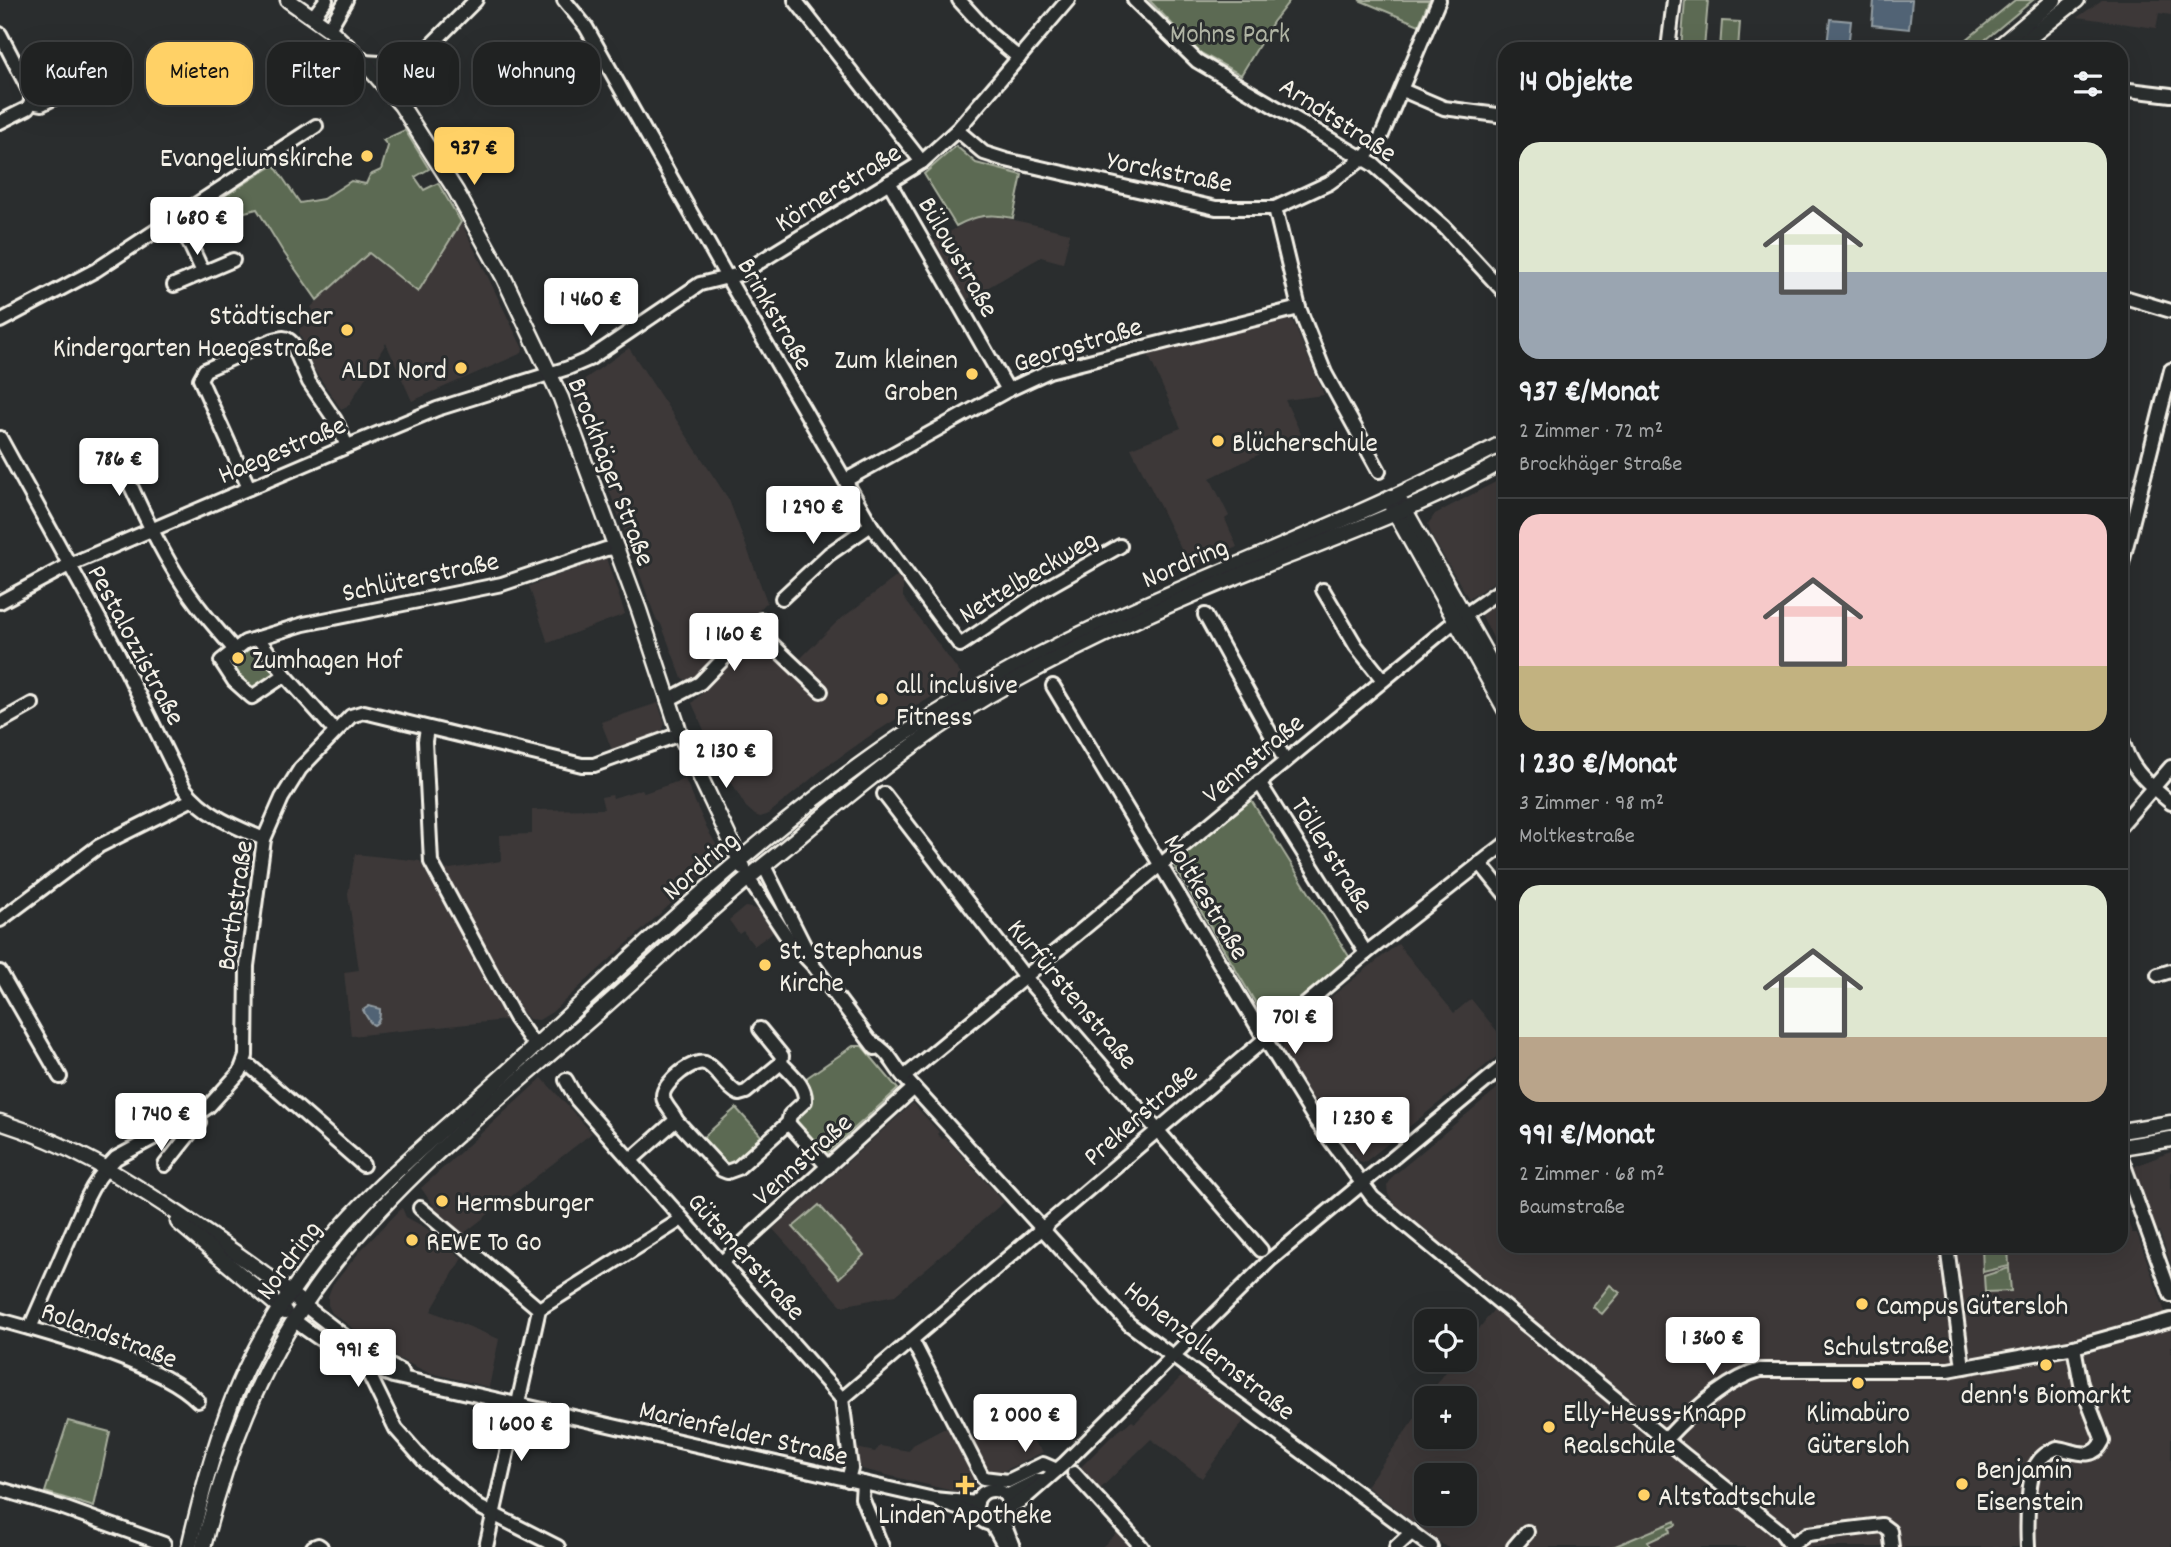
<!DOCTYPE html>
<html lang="de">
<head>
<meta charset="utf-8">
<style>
	body { margin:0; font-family:Dekko,sans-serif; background:#2d2f2f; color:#f1f3f6; height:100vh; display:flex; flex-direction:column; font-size:26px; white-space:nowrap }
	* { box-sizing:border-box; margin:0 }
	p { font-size:23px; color:#a2a4a5 }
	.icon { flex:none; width:38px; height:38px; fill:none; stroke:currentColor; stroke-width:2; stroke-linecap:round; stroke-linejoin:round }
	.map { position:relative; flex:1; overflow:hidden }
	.drawer { position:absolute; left:1498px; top:42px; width:630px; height:1211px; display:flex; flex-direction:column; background:#202222; border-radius:21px; box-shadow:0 7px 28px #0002,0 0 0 2px #3d3f40 }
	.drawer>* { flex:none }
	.hud { position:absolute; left:21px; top:42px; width:665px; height:63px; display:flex; gap:14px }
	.buttons { position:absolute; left:1414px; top:1309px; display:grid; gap:14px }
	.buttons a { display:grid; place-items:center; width:63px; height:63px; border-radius:14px; background:#202222; box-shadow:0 7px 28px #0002,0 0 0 2px #3d3f40; font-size:35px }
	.price { position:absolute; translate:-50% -60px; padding:0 16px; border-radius:7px; background:#fff; color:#222; font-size:23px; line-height:46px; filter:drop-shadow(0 2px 4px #0008) }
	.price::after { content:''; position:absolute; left:50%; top:42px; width:21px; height:16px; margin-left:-10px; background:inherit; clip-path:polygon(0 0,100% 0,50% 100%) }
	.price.selected { background:#ffd166; color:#111 }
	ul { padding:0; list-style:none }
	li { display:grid; align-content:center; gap:14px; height:371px; padding:0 21px }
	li+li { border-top:2px solid #3d3f40 }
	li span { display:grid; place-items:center; height:217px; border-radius:21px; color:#555 }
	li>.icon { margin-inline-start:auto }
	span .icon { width:126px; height:126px; fill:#fffc; stroke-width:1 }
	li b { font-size:30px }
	h2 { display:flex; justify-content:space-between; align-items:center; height:84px; padding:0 21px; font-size:30px }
	.tag { padding:0 24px; border-radius:21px; background:#202222; box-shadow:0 7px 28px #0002,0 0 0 2px #3d3f40; font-size:24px; line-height:63px }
	.tag.selected { background:#ffd166; color:#111 }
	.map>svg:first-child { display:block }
	.built { fill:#3d3939; fill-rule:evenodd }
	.green { fill:#5c6a52; stroke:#a8ae9d; stroke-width:2 }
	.water { fill:#516474; stroke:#929ca2; stroke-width:2 }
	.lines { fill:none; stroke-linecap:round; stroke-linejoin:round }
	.minor-casing { stroke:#f4f1e8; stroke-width:18 }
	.major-casing { stroke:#f4f1e8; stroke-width:19 }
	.minor { stroke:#2a2d2e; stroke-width:12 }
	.major { stroke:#2a2d2e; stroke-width:14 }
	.poi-dot { fill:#ffd166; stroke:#2a2d2e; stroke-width:2.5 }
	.labels { text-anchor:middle; stroke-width:6; stroke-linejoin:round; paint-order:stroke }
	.park-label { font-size:28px; fill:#b0b4a4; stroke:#2a2d2e }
	.street-label { font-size:28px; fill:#f4f1e8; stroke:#2a2d2e }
	.poi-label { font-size:28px; fill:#f4f1e8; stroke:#2a2d2e; text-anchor:start }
</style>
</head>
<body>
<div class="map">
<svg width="2171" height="1547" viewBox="0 0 2171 1547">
	<rect width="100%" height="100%" fill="#2a2d2e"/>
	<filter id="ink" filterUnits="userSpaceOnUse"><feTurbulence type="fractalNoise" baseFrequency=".0143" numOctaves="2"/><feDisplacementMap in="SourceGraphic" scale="14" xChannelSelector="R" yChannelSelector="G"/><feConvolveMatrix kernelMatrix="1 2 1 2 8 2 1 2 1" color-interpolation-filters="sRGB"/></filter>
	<g filter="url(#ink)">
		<!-- built -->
		<g class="built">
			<polygon points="2102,0 2171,0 2171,15 2159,13 2156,28 2078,17"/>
			<polygon points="997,216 1070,233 1063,263 1041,257 966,300 932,242 974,218"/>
			<polygon points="461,222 523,349 522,353 412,401 386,343 349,405 341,409 313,368 299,332 300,328 317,316 311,307 368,254 418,293"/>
			<polygon points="1292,319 1324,395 1285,400 1301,434 1210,478 1229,516 1225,519 1237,547 1190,567 1131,448 1181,428 1148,354"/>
			<polygon points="629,348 729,500 767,602 695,677 687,680 682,678 661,624 656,619 572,388"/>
			<polygon points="1505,477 1505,574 1469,599 1432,537 1428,524 1435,514"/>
			<polygon points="606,558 625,614 548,643 529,586"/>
			<polygon points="900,574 903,577 903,597 963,677 871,735 823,769 767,815 760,817 755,815 746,807 716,757 692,703 762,631 796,663 837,622"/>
			<polygon points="1505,597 1505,661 1481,614"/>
			<polygon points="658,703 665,724 661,734 612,750 601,722"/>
			<polygon points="685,779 707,829 720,851 720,859 552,1012 539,1020 529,1019 520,1009 478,935 444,870 501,861 500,835 532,834 532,810 604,809 601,797 612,795 613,798 642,789 644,793"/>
			<polygon points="355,854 420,861 506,1020 351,1036 344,972 359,970 348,894"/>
			<polygon points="745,907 757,909 773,932 754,946 743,931 739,934 729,920"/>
			<polygon points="1398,944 1454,1013 1471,999 1505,1041 1505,1050 1365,1162 1359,1161 1316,1105 1283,1050 1284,1034"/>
			<polygon points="542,1078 592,1133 463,1234 440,1215 421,1188"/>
			<path d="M 1505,1082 L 1505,1246 L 1982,1246 L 1984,1272 L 2009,1266 L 2008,1246 L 2121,1246 L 2121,1202 L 2132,1233 L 2137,1233 L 2171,1329 L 2171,1547 L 1446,1547 L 1366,1486 L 1426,1403 L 1426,1437 L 1465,1437 L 1465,1398 L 1427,1397 L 1455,1360 L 1465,1360 L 1465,1347 L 1504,1296 L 1399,1211 L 1388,1194 L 1387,1186 L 1393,1176 ZM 1426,1475 L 1465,1475 L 1465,1514 L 1426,1514 Z"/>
			<polygon points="913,1103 939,1132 937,1134 942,1139 945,1137 1004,1202 895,1295 842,1306 773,1229"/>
			<polygon points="2171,1152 2171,1264 2159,1231 2156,1230 2133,1167"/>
			<polygon points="402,1208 406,1217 426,1228 462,1258 431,1311 499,1339 489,1387 427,1372 387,1353 332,1313 328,1305 328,1296 332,1286 362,1249"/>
			<polygon points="1185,1377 1245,1419 1202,1478 1151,1439 1100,1489 1081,1467 1113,1435 1132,1421 1135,1423 1180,1378"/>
			<polygon points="1004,1411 1043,1452 993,1476 988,1474 971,1441"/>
			<polygon points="947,1427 976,1485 961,1493 862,1469 859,1465 856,1448 875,1452 880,1446 909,1451 913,1445"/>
			<polygon points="1117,1533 1130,1547 1102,1547"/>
		</g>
		<!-- green -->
		<g class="green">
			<polygon points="1149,0 1290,0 1273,22 1241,75 1199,52"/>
			<polygon points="1359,0 1429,0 1419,25"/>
			<polygon points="1685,0 1708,0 1704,49 1681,49"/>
			<polygon points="2015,0 2033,0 1974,49 1955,49"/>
			<polygon points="1722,21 1740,22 1738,49 1720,49"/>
			<polygon points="405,130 429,169 415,177 424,190 438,183 461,222 418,292 369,253 317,300 282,250 257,209 188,226 185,221 274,165 300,203 323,199 351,181 366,184 370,175 381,170 388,146 383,140"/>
			<path d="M 956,146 L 976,163 L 1022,175 L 1013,218 C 991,213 976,215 956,226 L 924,174 Z"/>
			<polygon points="246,647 259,654 275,674 251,694 226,661"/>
			<polygon points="1251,800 1350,958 1268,1024 1173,864"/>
			<polygon points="853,1046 862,1046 898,1089 824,1156 796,1122 802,1081"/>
			<polygon points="736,1108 763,1138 733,1165 727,1166 700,1140"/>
			<polygon points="819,1205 864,1255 839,1278 793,1227"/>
			<polygon points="1982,1246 2008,1246 2009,1266 1983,1272"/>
			<polygon points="2009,1268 2011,1291 1985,1292 1984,1276"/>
			<polygon points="1610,1285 1620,1293 1602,1314 1593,1307"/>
			<polygon points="68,1421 110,1432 94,1507 45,1492"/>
			<polygon points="1675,1521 1676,1525 1669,1528 1670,1532 1648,1542 1650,1547 1613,1547"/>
		</g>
		<!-- water -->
		<g class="water">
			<polygon points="1874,0 1912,0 1909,29 1872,25"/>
			<polygon points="1830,19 1851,21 1848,48 1827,46"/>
			<path d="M 369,1006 L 380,1009 C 380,1016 380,1022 374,1025 C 370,1024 365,1014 363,1010 Z"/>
		</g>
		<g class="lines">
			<defs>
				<g id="minor">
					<polyline points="564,0 586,27 727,277 871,525 960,645 1044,589 1120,546"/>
					<polyline points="795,0 922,162"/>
					<polyline points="959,0 990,34 1019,58"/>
					<polyline points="1134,0 1197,61 1374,165 1444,227 1505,293"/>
					<polyline points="313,17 326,0"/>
					<polyline points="329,29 346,0"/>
					<polyline points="0,34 31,94 31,102"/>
					<polyline points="1668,49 1674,0"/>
					<polyline points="364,62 396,64 415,57"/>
					<polyline points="2121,89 2171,95"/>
					<polyline points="1402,90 1444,108 1505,116"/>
					<polyline points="31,102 42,104 115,67"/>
					<polyline points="401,105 402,85 410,66 476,0"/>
					<polyline points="0,122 28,108 31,102"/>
					<polyline points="957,130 984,153 1006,160 1216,208 1275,208 1329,183 1364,158 1381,137 1439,0"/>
					<polyline points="889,182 1008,390"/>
					<polyline points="1275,208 1299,308 1325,373 1379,471"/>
					<polyline points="177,217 203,272"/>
					<polyline points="174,285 233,260"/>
					<polyline points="2121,296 2171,311"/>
					<polyline points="0,321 96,270 316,126"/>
					<path d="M 0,438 L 118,653 L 184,788 C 205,815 233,826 264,839"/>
					<path d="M 115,452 C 135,494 153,537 178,577 C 194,603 214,626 234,649"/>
					<polyline points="846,480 1008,390 1049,371 1299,308"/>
					<path d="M 249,488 L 200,379 L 205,370 L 271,341 C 280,338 285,335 292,343 L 309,382 L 335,420 L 347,446"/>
					<polyline points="2121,567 2171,370"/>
					<polyline points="1323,590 1356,646 1383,680"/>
					<polyline points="782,598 829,554 871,525"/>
					<polyline points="0,602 69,565 355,443 437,409 568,368 589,359 700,284 740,274 922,162 957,130 1068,0"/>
					<polyline points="1205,615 1285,760"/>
					<polyline points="754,627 821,691"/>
					<polyline points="258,638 285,675 335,731"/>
					<polyline points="285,675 252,697 234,681 221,661 245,642 304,624 502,584 606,549 617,548"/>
					<polyline points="1053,686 1265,1039 1316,1121 1373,1198 1684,1455 1780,1531 1792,1547"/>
					<polyline points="668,700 700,683 761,620"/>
					<polyline points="0,722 32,704"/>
					<polyline points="427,728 425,741 431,862 515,1018 535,1046"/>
					<path d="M 2121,734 C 2127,767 2146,782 2171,803"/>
					<polyline points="1259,782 1366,953"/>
					<polyline points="884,794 1025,977 1261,1250"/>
					<polyline points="2121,825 2171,767"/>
					<polyline points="1480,863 1505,894"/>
					<polyline points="764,866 809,955"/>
					<polyline points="748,878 789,940 813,965 875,1048"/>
					<polyline points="0,920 99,846 193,799"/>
					<polyline points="0,972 60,1077"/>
					<polyline points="2158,975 2171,971"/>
					<path d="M 873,1043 C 889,1051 893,1065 904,1077 L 1129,1324 L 1431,1547"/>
					<polyline points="244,1065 251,1067 363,1165"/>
					<polyline points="904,1077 1449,626 1505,587"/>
					<polyline points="566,1080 577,1100 842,1399 851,1468 848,1480"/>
					<path d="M 676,1120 C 673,1112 663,1104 663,1096 C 662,1084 695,1056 707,1064 C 720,1072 725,1087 739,1094 L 746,1092 L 781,1063"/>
					<polyline points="788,1123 828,1167"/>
					<polyline points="2121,1157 2171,1295"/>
					<path d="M 631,1160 L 676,1120 L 722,1170 L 727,1172 L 738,1168 L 788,1123 L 790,1115 L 805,1101 C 806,1085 791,1074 781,1063 L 782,1056 L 760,1029"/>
					<polyline points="165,1165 199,1122 196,1115"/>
					<polyline points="420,1208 539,1309"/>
					<polyline points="1947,1246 1963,1367"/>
					<polyline points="721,1263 914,1088"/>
					<polyline points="304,1305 366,1353 402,1372"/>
					<path d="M 0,1320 C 51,1334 163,1364 198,1401"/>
					<path d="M 294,1320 C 324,1344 357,1362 393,1376 L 934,1499 L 977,1503"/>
					<path d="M 30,1328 L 87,1198 C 94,1183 104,1170 116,1158 L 196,1115 L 209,1106 L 240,1072 L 246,1056 L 247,966 L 264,839 L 282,798 L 300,769 L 351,716 L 364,712 L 582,765 L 594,765 L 680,734"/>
					<polyline points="912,1340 983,1478 1008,1481 1043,1464 1057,1470"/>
					<polyline points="365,1366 396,1429 426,1463 479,1507 558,1547"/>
					<polyline points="842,1399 1366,953 1505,844"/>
					<path d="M 1665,1440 C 1690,1413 1725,1380 1760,1370 L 1948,1370 L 2074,1347 L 2171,1320"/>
					<polyline points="1074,1473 1142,1547"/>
					<polyline points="863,1483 862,1498 882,1547"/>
					<polyline points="0,1489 61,1507 164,1544"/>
					<circle cx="993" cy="1507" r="17"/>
					<polyline points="1006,1496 1038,1480"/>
					<polyline points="942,1503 978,1515"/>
					<polyline points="1010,1507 1024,1499 1065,1463 1270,1260 1505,1065"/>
					<polyline points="1003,1521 1013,1547"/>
					<polyline points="992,1524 1005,1547"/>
					<polyline points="1791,1545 1808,1534 1882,1525 1890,1531 1892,1547"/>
					<polyline points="313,1547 318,1545 321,1547"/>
					<polyline points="486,1547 539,1309 682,1219"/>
					<polyline points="1396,1547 1412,1532"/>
					<polyline points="1514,1547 1527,1532"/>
					<path d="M 2028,1547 C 2027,1528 2027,1480 2036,1465 C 2041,1456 2048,1452 2057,1448 C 2076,1451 2093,1462 2103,1441 L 2081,1384 L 2074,1347"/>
				</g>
				<g id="major">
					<polyline points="288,0 329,29 364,62 401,105 456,191 503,276 561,398 639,610 680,734 743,867"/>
					<polyline points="1996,49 2054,0"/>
					<polyline points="2015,49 2077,0"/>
					<polyline points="1401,503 1505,688"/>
					<polyline points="1392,507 1505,709"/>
					<path d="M 0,1122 C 72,1145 118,1174 180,1215 C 220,1242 260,1269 298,1300"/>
					<polyline points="2121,1131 2171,1123"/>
					<polyline points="2121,1147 2171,1139"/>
					<polyline points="178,1222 285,1312"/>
					<path d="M 189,1547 C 208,1466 230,1385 276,1314 C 299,1280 324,1245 352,1215 C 403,1161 462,1114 516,1064 C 632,957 745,846 874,755 C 917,724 964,696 1011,670 C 1105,618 1205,580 1303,537 C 1371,508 1439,477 1505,442"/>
					<path d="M 203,1547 C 226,1455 259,1368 314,1290 C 390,1182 498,1100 596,1014 C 643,973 687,930 734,890 C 756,871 780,853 802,834 C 871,776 936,723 1016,680 C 1103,632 1195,592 1288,556 C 1362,527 1435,500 1505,460"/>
				</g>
			</defs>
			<!-- minor casing -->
			<use href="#minor" class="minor-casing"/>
			<!-- major casing -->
			<use href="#major" class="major-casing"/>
			<!-- minor -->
			<use href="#minor" class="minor"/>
			<!-- major -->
			<use href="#major" class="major"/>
		</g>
	</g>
	<!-- markers -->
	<g class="poi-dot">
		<circle cx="367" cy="156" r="7"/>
		<circle cx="347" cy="330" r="7"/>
		<circle cx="461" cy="368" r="7"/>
		<circle cx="972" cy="374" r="7"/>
		<circle cx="1218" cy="441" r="7"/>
		<circle cx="238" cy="658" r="7"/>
		<circle cx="882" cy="699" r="7"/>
		<circle cx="765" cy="965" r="7"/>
		<circle cx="442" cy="1201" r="7"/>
		<circle cx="412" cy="1240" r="7"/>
		<circle cx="1862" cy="1304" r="7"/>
		<circle cx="2046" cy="1365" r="7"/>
		<circle cx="1858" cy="1383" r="7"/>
		<circle cx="1549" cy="1427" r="7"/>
		<circle cx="1962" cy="1484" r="7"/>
		<path d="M961.5 1474.5h7v7h7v7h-7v7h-7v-7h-7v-7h7z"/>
		<circle cx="1644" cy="1495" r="7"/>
	</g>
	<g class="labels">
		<!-- park labels -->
		<g class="park-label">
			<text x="1230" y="42">Mohns Park</text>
		</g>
		<!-- street labels -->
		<g class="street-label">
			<text transform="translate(1339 118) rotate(33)" y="10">Arndtstraße</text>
			<text transform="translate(1170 170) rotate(11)" y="10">Yorckstraße</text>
			<text transform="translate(837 186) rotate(-32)" y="10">Körnerstraße</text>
			<text transform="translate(960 256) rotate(60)" y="10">Bülowstraße</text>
			<text transform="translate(777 313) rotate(60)" y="10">Brinkstraße</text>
			<text transform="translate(1077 343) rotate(-17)" y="10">Georgstraße</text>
			<text transform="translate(281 448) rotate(-23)" y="10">Haegestraße</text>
			<text transform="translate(613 471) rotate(69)" y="10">Brockhäger Straße</text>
			<text transform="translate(1184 561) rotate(-23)" y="10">Nordring</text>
			<text transform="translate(420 575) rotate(-12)" y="10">Schlüterstraße</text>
			<text transform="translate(1027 575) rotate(-31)" y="10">Nettelbeckweg</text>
			<text transform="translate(138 644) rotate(62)" y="10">Pestalozzistraße</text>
			<text transform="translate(1252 757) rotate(-40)" y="10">Vennstraße</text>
			<text transform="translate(1334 854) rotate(58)" y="10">Töllerstraße</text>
			<text transform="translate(699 864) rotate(-41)" y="10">Nordring</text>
			<text transform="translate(1208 896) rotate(59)" y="10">Moltkestraße</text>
			<text transform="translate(233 905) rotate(-82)" y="10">Barthstraße</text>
			<text transform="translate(1074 993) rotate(50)" y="10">Kurfürstenstraße</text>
			<text transform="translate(1139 1113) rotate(-41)" y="10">Prekerstraße</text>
			<text transform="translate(801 1158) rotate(-42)" y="10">Vennstraße</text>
			<text transform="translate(748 1255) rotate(48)" y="10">Gütsmerstraße</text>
			<text transform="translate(287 1259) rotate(-54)" y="10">Nordring</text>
			<text transform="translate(110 1333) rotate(21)" y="10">Rolandstraße</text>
			<text transform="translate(1886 1344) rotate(-1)" y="10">Schulstraße</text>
			<text transform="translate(1211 1349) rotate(38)" y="10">Hohenzollernstraße</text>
			<text transform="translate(744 1431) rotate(13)" y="10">Marienfelder Straße</text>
		</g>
		<!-- poi labels -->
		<g class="poi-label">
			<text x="353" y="166" text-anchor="end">Evangeliumskirche</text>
			<text x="333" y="324" text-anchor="end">Städtischer<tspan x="333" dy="32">Kindergarten Haegestraße</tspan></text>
			<text x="958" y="368" text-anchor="end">Zum kleinen<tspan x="958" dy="32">Groben</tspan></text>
			<text x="447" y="378" text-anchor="end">ALDI Nord</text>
			<text x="1232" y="451">Blücherschule</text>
			<text x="252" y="668">Zumhagen Hof</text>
			<text x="896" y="693">all inclusive<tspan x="896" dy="32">Fitness</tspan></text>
			<text x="779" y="959">St. Stephanus<tspan x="779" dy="32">Kirche</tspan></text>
			<text x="456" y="1211">Hermsburger</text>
			<text x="426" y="1250">REWE To Go</text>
			<text x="1876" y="1314">Campus Gütersloh</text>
			<text x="2046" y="1403" text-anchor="middle">denn's Biomarkt</text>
			<text x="1563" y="1421">Elly-Heuss-Knapp<tspan x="1563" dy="32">Realschule</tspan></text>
			<text x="1858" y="1421" text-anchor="middle">Klimabüro<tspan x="1858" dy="32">Gütersloh</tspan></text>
			<text x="1976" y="1478">Benjamin<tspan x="1976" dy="32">Eisenstein</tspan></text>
			<text x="1658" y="1505">Altstadtschule</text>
			<text x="965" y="1523" text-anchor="middle">Linden Apotheke</text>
		</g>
	</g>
</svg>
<div class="buttons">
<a><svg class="icon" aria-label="locate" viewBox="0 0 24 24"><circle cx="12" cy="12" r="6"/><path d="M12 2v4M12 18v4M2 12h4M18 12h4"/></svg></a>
<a>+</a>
<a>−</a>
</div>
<b class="price selected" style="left:474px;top:187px">937 €</b>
<b class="price" style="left:197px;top:257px">1 680 €</b>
<b class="price" style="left:591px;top:338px">1 460 €</b>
<b class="price" style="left:119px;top:498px">786 €</b>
<b class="price" style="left:813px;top:546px">1 290 €</b>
<b class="price" style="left:734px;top:673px">1 160 €</b>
<b class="price" style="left:726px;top:790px">2 130 €</b>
<b class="price" style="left:1295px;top:1056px">701 €</b>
<b class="price" style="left:161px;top:1153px">1 740 €</b>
<b class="price" style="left:1363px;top:1157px">1 230 €</b>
<b class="price" style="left:1713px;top:1377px">1 360 €</b>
<b class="price" style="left:358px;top:1389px">991 €</b>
<b class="price" style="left:1025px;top:1454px">2 000 €</b>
<b class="price" style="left:521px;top:1463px">1 600 €</b>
<div class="hud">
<a class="tag">Kaufen</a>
<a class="tag selected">Mieten</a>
<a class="tag">Filter</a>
<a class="tag">Neu</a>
<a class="tag">Wohnung</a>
</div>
<section class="drawer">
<h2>14 Objekte<svg class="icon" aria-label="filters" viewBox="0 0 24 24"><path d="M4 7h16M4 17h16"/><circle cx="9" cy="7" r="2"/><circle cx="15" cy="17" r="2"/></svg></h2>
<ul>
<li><span style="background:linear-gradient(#dfe7d0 60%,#9aa5b1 0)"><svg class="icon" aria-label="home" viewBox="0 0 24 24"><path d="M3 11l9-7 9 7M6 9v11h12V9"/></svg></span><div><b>937 €/Monat</b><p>2 Zimmer · 72 m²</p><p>Brockhäger Straße</p></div></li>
<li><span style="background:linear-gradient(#f6c9c9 70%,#c2b280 0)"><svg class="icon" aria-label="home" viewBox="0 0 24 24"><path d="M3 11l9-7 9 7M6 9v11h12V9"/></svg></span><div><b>1 230 €/Monat</b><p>3 Zimmer · 98 m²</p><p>Moltkestraße</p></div></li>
<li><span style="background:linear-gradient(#dfe7d0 70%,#b9a48a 0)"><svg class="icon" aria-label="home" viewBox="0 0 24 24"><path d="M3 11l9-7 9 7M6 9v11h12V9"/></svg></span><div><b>991 €/Monat</b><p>2 Zimmer · 68 m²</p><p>Baumstraße</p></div></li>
</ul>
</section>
</div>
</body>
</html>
